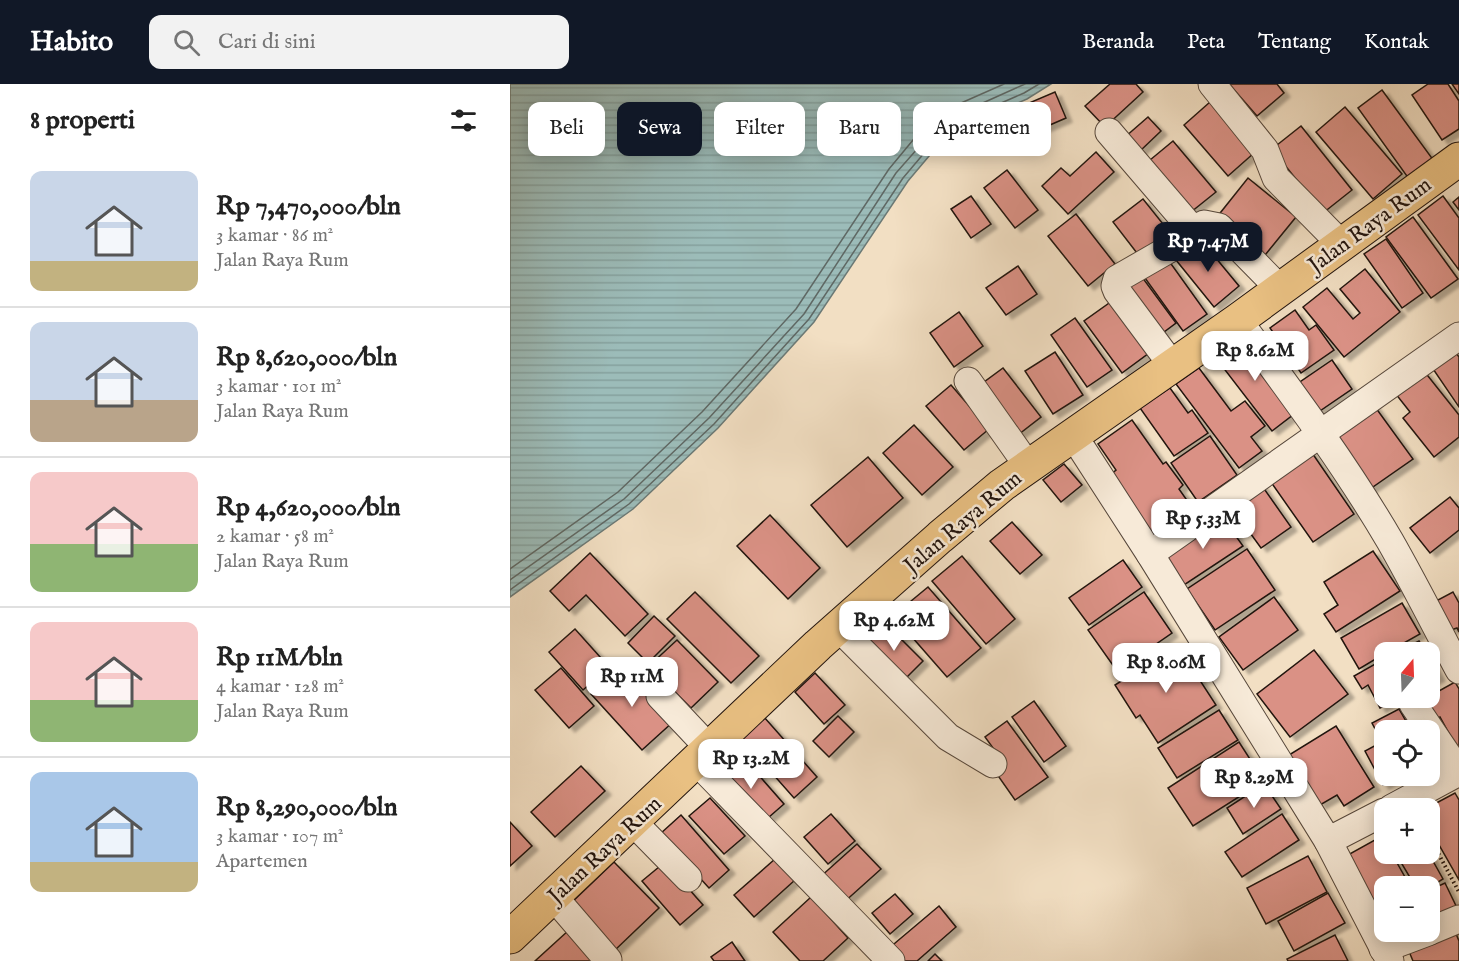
<!DOCTYPE html>
<html lang="id">
<head>
<meta charset="utf-8">
<style>
	body { margin:0; font-family:"IM FELL English",serif; background:#f2f2f2; color:#222; height:100vh; display:flex; flex-direction:column; font-size:22px; white-space:nowrap }
	* { box-sizing:border-box; margin:0 }
	p { font-size:20px; color:#767676 }
	.icon { flex:none; width:33px; height:33px; fill:none; stroke:currentColor; stroke-width:2; stroke-linecap:round; stroke-linejoin:round }
	.map { position:relative; flex:1; overflow:hidden }
	.details { display:flex; flex-direction:column; background:#fff; width:510px }
	.details>* { flex:none }
	.hud { position:absolute; left:18px; top:18px; width:570px; height:54px; display:flex; gap:12px }
	.needle { width:39px; rotate:19deg }
	.controls { position:absolute; left:864px; top:558px; display:grid; gap:12px }
	.controls a { display:grid; place-items:center; width:66px; height:66px; border-radius:12px; background:#fff; box-shadow:0 3px 15px #0003; font-size:30px }
	.price { position:absolute; translate:-50% -51px; padding:0 14px; border-radius:12px; background:#fff; color:#222; font-size:20px; line-height:39px; filter:drop-shadow(0 2px 3px #0008) }
	.price::after { content:''; position:absolute; left:50%; top:36px; width:18px; height:14px; margin-left:-9px; background:inherit; clip-path:polygon(0 0,100% 0,50% 100%) }
	.price.current { background:#111827; color:#fff }
	ul { padding:0; list-style:none }
	li { display:flex; align-items:center; gap:18px; height:150px; padding:0 30px }
	li+li { border-top:2px solid #e0e0e0 }
	li span { display:grid; place-items:center; flex:none; width:168px; height:120px; border-radius:12px; color:#555 }
	li>.icon { margin-inline-start:auto }
	span .icon { width:72px; height:72px; fill:#fffc; stroke-width:1 }
	li b { font-size:26px }
	h2 { display:flex; justify-content:space-between; align-items:center; height:72px; padding:0 30px; font-size:26px }
	.pill { padding:0 21px; border-radius:12px; background:#fff; box-shadow:0 3px 15px #0003; font-size:21px; line-height:54px }
	.pill.current { background:#111827; color:#fff }
	header { display:flex; align-items:center; gap:36px; box-sizing:border-box; height:84px; padding:0 30px; background:#111827; color:#fff }
	header strong { font-size:28px }
	nav { display:flex; gap:33px; margin-inline-start:auto; font-size:21px }
	.search { width:420px; height:54px; background:#f2f2f2; display:flex; align-items:center; gap:15px; box-sizing:border-box; padding:0 21px; border-radius:12px; color:#767676; font-size:22px }
	main { display:flex; flex:1; min-height:0 }
	.map>svg:first-child { display:block }
	.water { fill:url(#water-rules); stroke:#6b7975; stroke-width:1.5 }
	.lines { fill:none; stroke-linecap:round; stroke-linejoin:round }
	.shore { stroke:#5f6864; stroke-width:1.5 }
	.building { fill:#da9185; stroke:#22140e; stroke-width:1.5; filter:url(#shadow) }
	.minor-casing { stroke:#56473b; stroke-width:29 }
	.highway-casing { stroke:#22140e; stroke-width:35 }
	.path { stroke:#22140e; stroke-width:4; stroke-dasharray:1.5 3; stroke-linecap:butt }
	.minor { stroke:#f7ead8; stroke-width:27 }
	.highway { stroke:#e9c082; stroke-width:33 }
	.labels { text-anchor:middle; stroke-width:5; stroke-linejoin:round; paint-order:stroke }
	.street-label { font-size:22px; fill:#22140e; stroke:#f7ead8 }
</style>
</head>
<body>
<header>
<strong>Habito</strong>
<div class="search"><svg class="icon" aria-label="search" viewBox="0 0 24 24"><circle cx="10" cy="10" r="6"/><path d="M15 15l6 6"/></svg>Cari di sini</div>
<nav><a>Beranda</a><a>Peta</a><a>Tentang</a><a>Kontak</a></nav>
</header>
<main>
<section class="details">
<h2>8 properti<svg class="icon" aria-label="filters" viewBox="0 0 24 24"><path d="M4 7h16M4 17h16"/><circle cx="9" cy="7" r="2"/><circle cx="15" cy="17" r="2"/></svg></h2>
<ul>
<li><span style="background:linear-gradient(#c9d6e8 75%,#c2b280 0)"><svg class="icon" aria-label="home" viewBox="0 0 24 24"><path d="M3 11l9-7 9 7M6 9v11h12V9"/></svg></span><div><b>Rp 7,470,000/bln</b><p>3 kamar · 86 m²</p><p>Jalan Raya Rum</p></div></li>
<li><span style="background:linear-gradient(#c9d6e8 65%,#b9a48a 0)"><svg class="icon" aria-label="home" viewBox="0 0 24 24"><path d="M3 11l9-7 9 7M6 9v11h12V9"/></svg></span><div><b>Rp 8,620,000/bln</b><p>3 kamar · 101 m²</p><p>Jalan Raya Rum</p></div></li>
<li><span style="background:linear-gradient(#f6c9c9 60%,#8fb573 0)"><svg class="icon" aria-label="home" viewBox="0 0 24 24"><path d="M3 11l9-7 9 7M6 9v11h12V9"/></svg></span><div><b>Rp 4,620,000/bln</b><p>2 kamar · 58 m²</p><p>Jalan Raya Rum</p></div></li>
<li><span style="background:linear-gradient(#f6c9c9 65%,#8fb573 0)"><svg class="icon" aria-label="home" viewBox="0 0 24 24"><path d="M3 11l9-7 9 7M6 9v11h12V9"/></svg></span><div><b>Rp 11M/bln</b><p>4 kamar · 128 m²</p><p>Jalan Raya Rum</p></div></li>
<li><span style="background:linear-gradient(#a9c7e8 75%,#c2b280 0)"><svg class="icon" aria-label="home" viewBox="0 0 24 24"><path d="M3 11l9-7 9 7M6 9v11h12V9"/></svg></span><div><b>Rp 8,290,000/bln</b><p>3 kamar · 107 m²</p><p>Apartemen</p></div></li>
</ul>
</section>
<div class="map">
<svg width="949" height="877" viewBox="0 0 949 877">
	<defs>
		<pattern id="water-rules" width="6" height="5" patternUnits="userSpaceOnUse" patternTransform="scale(1.5)"><rect width="6" height="5" fill="#9cbcb9"/><path d="M0 2.5h6" fill="none" stroke="#86a19e"/></pattern>
		<filter id="shadow"><feDropShadow dx="6" dy="4" stdDeviation="1.5" flood-color="#0004"/></filter>
	</defs>
	<rect width="100%" height="100%" fill="#f2dfc3"/>
	<filter id="stains"><feTurbulence type="fractalNoise" baseFrequency=".00333" numOctaves="4"/><feColorMatrix values="0 0 0 0 .2 0 0 0 0 .09 0 0 0 0 .02 0 0 0 .5 -.17"/></filter>
	<radialGradient id="worn" r=".72"><stop offset=".6" stop-color="#630" stop-opacity="0"/><stop offset="1" stop-color="#630" stop-opacity=".3"/></radialGradient>
	<!-- water -->
	<polygon class="water" points="0,0 541,0 517,15 454,42 425,65 398,97 304,238 208,344 123,425 0,513"/>
	<g class="lines">
		<!-- shore -->
		<g class="shore">
			<polyline points="0,485 108,408 192,328 286,225 379,85 408,50 442,23 494,0"/>
			<polyline points="0,496 114,415 199,334 294,230 386,89 416,55 446,31 515,0"/>
			<polyline points="0,506 119,420 204,340 299,235 393,94 421,61 450,37 514,9 529,0"/>
		</g>
	</g>
	<!-- building -->
	<g class="building">
		<polygon points="600,0 626,0 633,8 595,43 575,22"/>
		<polygon points="719,0 767,0 774,9 747,32"/>
		<polygon points="918,0 938,0 949,17 949,45 932,56 902,11"/>
		<polygon points="942,0 949,0 949,10"/>
		<polygon points="872,6 924,77 899,95 848,24"/>
		<polygon points="545,8 556,34 503,57 491,31"/>
		<polygon points="700,18 744,69 718,92 674,41"/>
		<polygon points="835,23 892,90 863,115 806,48"/>
		<polygon points="638,33 651,47 629,68 615,53"/>
		<polygon points="791,42 842,106 813,129 762,65"/>
		<polygon points="663,57 706,108 676,132 634,81"/>
		<polygon points="586,68 604,88 558,130 532,102 551,84 560,92"/>
		<polygon points="497,86 528,126 505,144 474,104"/>
		<polygon points="738,94 786,133 751,176 703,138"/>
		<polygon points="461,112 481,140 461,154 441,125"/>
		<polygon points="933,112 949,134 949,186 908,131"/>
		<polygon points="949,113 949,126 943,118"/>
		<polygon points="633,115 661,150 630,173 603,138"/>
		<polygon points="566,130 605,180 578,202 538,152"/>
		<polygon points="903,133 948,195 921,214 876,153"/>
		<polygon points="876,155 913,209 892,224 854,170"/>
		<polygon points="691,156 729,202 704,223 666,176"/>
		<polygon points="659,177 697,230 673,247 635,194"/>
		<polygon points="508,182 527,210 496,231 476,204"/>
		<polygon points="855,185 890,228 834,273 793,223 817,204 843,235 850,229 830,205"/>
		<polygon points="632,193 666,239 646,254 612,208"/>
		<polygon points="602,217 639,269 612,289 574,237"/>
		<polygon points="785,226 799,246 806,241 824,266 791,289 760,244"/>
		<polygon points="449,228 473,262 444,283 420,249"/>
		<polygon points="565,234 602,286 577,303 541,251"/>
		<polygon points="728,249 788,327 762,347 702,269"/>
		<polygon points="942,263 949,273 949,323 919,279"/>
		<polygon points="545,268 573,311 543,330 515,287"/>
		<polygon points="822,276 842,305 804,331 784,302"/>
		<polygon points="493,284 531,333 504,354 466,304"/>
		<polygon points="689,284 721,327 735,317 755,342 741,353 752,367 729,384 666,300"/>
		<polygon points="914,287 949,331 949,353 924,373 893,334 900,328 885,309"/>
		<polygon points="441,301 479,345 454,366 416,322"/>
		<polygon points="660,304 678,329 682,326 698,349 664,372 630,324"/>
		<polygon points="863,320 903,375 860,405 820,350"/>
		<polygon points="622,336 653,380 656,378 673,401 669,405 681,422 640,450 599,392 606,386 588,360"/>
		<polygon points="404,341 443,383 412,411 373,369"/>
		<polygon points="700,352 727,391 688,418 661,379"/>
		<polygon points="798,363 844,430 803,458 756,391"/>
		<polygon points="358,373 393,414 337,463 301,421"/>
		<polygon points="554,380 572,401 551,418 533,396"/>
		<polygon points="750,399 781,443 751,464 719,420"/>
		<polygon points="940,413 949,424 949,446 920,469 900,444"/>
		<polygon points="710,430 733,462 674,501 654,472"/>
		<polygon points="260,431 310,484 278,515 227,462"/>
		<polygon points="502,438 532,471 510,490 480,457"/>
		<polygon points="737,465 765,506 705,546 677,505"/>
		<polygon points="863,467 890,507 826,548 814,530 828,521 814,498"/>
		<polygon points="80,469 138,530 115,552 76,511 59,527 40,507"/>
		<polygon points="452,472 505,535 476,560 422,497"/>
		<polygon points="613,476 632,503 579,541 559,514"/>
		<polygon points="418,503 471,564 437,593 395,545 401,540 389,527"/>
		<polygon points="185,508 249,572 221,599 157,535"/>
		<polygon points="634,508 662,549 607,587 578,546"/>
		<polygon points="943,508 949,519 949,548 947,544 941,546 926,517"/>
		<polygon points="764,513 788,546 733,586 709,553"/>
		<polygon points="892,519 910,550 878,568 874,568 874,570 849,585 831,554"/>
		<polygon points="144,532 165,552 138,579 118,559"/>
		<polygon points="375,539 413,577 392,598 354,559"/>
		<polygon points="65,545 99,583 73,606 39,568"/>
		<polygon points="167,556 208,598 181,624 139,582"/>
		<polygon points="909,557 916,568 887,568"/>
		<polygon points="667,561 706,621 648,659 630,631 626,634 605,601"/>
		<polygon points="804,566 838,610 780,653 747,610"/>
		<polygon points="874,575 874,614 891,614 870,624 858,601 852,605 844,592"/>
		<polygon points="920,575 929,593 920,598"/>
		<polygon points="113,581 164,637 132,666 81,610"/>
		<polygon points="51,584 84,622 59,644 25,606"/>
		<polygon points="305,589 335,621 314,640 285,608"/>
		<polygon points="945,598 949,605 949,663 947,664 930,633 920,638 909,618"/>
		<polygon points="524,617 556,662 534,678 502,633"/>
		<polygon points="889,625 901,646 874,646 874,692 891,692 873,701 855,667 872,658 862,639"/>
		<polygon points="709,626 728,656 667,694 648,664"/>
		<polygon points="328,632 344,648 319,673 303,657"/>
		<polygon points="254,633 307,693 284,714 231,654"/>
		<polygon points="497,637 538,693 505,716 484,686 494,679 475,653"/>
		<polygon points="826,642 864,703 834,722 827,711 810,721 779,671"/>
		<polygon points="729,658 754,697 683,742 658,704"/>
		<polygon points="231,671 274,720 251,740 208,692"/>
		<polygon points="71,682 95,707 45,753 21,728"/>
		<polygon points="754,700 771,725 733,750 717,724"/>
		<polygon points="945,709 949,716 949,796 920,745 920,724 917,724"/>
		<polygon points="200,714 235,752 214,770 179,732"/>
		<polygon points="321,730 345,757 318,780 294,753"/>
		<polygon points="772,730 789,756 732,793 715,768"/>
		<polygon points="171,731 219,786 199,804 150,750"/>
		<polygon points="0,738 22,762 0,782"/>
		<polygon points="872,752 874,757 874,770 882,770 900,802 874,802 874,824 867,828 836,772"/>
		<polygon points="347,760 371,785 332,820 309,794"/>
		<polygon points="886,770 919,770 933,795 920,803 905,802"/>
		<polygon points="798,772 817,808 756,840 737,804"/>
		<polygon points="265,775 285,796 244,833 224,811"/>
		<polygon points="104,778 149,824 104,867 59,821"/>
		<polygon points="155,778 193,821 170,841 132,797"/>
		<polygon points="935,799 949,828 920,843 920,806"/>
		<polygon points="818,809 835,839 784,867 768,837"/>
		<polygon points="385,810 403,830 380,850 362,829"/>
		<polygon points="301,813 338,854 313,877 290,877 263,848"/>
		<polygon points="429,822 446,843 407,877 389,877 378,865"/>
		<polygon points="944,845 949,857 949,877 903,877 898,865"/>
		<polygon points="59,846 84,873 80,877 25,877"/>
		<polygon points="825,851 838,877 778,877 777,875"/>
		<polygon points="222,858 235,877 204,877 201,873"/>
		<polygon points="425,870 432,877 418,877"/>
	</g>
	<g class="lines">
		<defs>
			<g id="minor">
				<polyline points="702,0 755,66 766,94 832,161"/>
				<polyline points="599,48 683,146"/>
				<path d="M 728,236 C 781,308 835,380 880,457 C 904,499 926,543 949,586"/>
				<polyline points="662,281 607,207 605,202 607,195 661,164 694,140 709,143 770,205"/>
				<polyline points="458,297 518,382"/>
				<polyline points="563,351 640,470 818,757 874,728"/>
				<polyline points="640,470 949,252"/>
				<polyline points="328,543 438,653 483,680"/>
				<polyline points="150,612 200,665"/>
				<polyline points="903,620 949,688"/>
				<polyline points="187,678 381,877"/>
				<polyline points="882,724 949,688"/>
				<polyline points="123,738 178,794"/>
				<polyline points="818,757 880,877"/>
				<polyline points="43,812 98,876"/>
				<polyline points="920,847 949,835"/>
				<polyline points="873,865 918,848"/>
			</g>
			<polyline id="highway" points="0,853 308,561 430,453 492,401 728,236 949,75"/>
		</defs>
		<!-- minor casing -->
		<use href="#minor" class="minor-casing"/>
		<!-- highway casing -->
		<use href="#highway" class="highway-casing"/>
		<!-- path -->
		<polyline class="path" points="920,754 949,808"/>
		<!-- minor -->
		<use href="#minor" class="minor"/>
		<!-- highway -->
		<use href="#highway" class="highway"/>
	</g>
	<g class="labels">
		<!-- street labels -->
		<g class="street-label">
			<text transform="translate(859 140) rotate(-36)" y="8">Jalan Raya Rum</text>
			<text transform="translate(452 437) rotate(-40)" y="8">Jalan Raya Rum</text>
			<text transform="translate(94 765) rotate(-43)" y="8">Jalan Raya Rum</text>
		</g>
	</g>
	<rect width="100%" height="100%" filter="url(#stains)"/>
	<rect width="100%" height="100%" fill="url(#worn)"/>
</svg>
<div class="controls">
<a><svg class="needle" viewBox="-14 -14 28 28"><path d="M0-13l5 13h-10z" fill="#e53935"/><path d="M0 13l5-13h-10z" fill="#767676"/></svg></a>
<a><svg class="icon" aria-label="locate" viewBox="0 0 24 24"><circle cx="12" cy="12" r="6"/><path d="M12 2v4M12 18v4M2 12h4M18 12h4"/></svg></a>
<a>+</a>
<a>−</a>
</div>
<b class="price current" style="left:698px;top:189px">Rp 7.47M</b>
<b class="price" style="left:745px;top:298px">Rp 8.62M</b>
<b class="price" style="left:693px;top:466px">Rp 5.33M</b>
<b class="price" style="left:384px;top:568px">Rp 4.62M</b>
<b class="price" style="left:656px;top:610px">Rp 8.06M</b>
<b class="price" style="left:122px;top:624px">Rp 11M</b>
<b class="price" style="left:241px;top:706px">Rp 13.2M</b>
<b class="price" style="left:744px;top:725px">Rp 8.29M</b>
<div class="hud">
<a class="pill">Beli</a>
<a class="pill current">Sewa</a>
<a class="pill">Filter</a>
<a class="pill">Baru</a>
<a class="pill">Apartemen</a>
</div>
</div>
</main>
</body>
</html>
